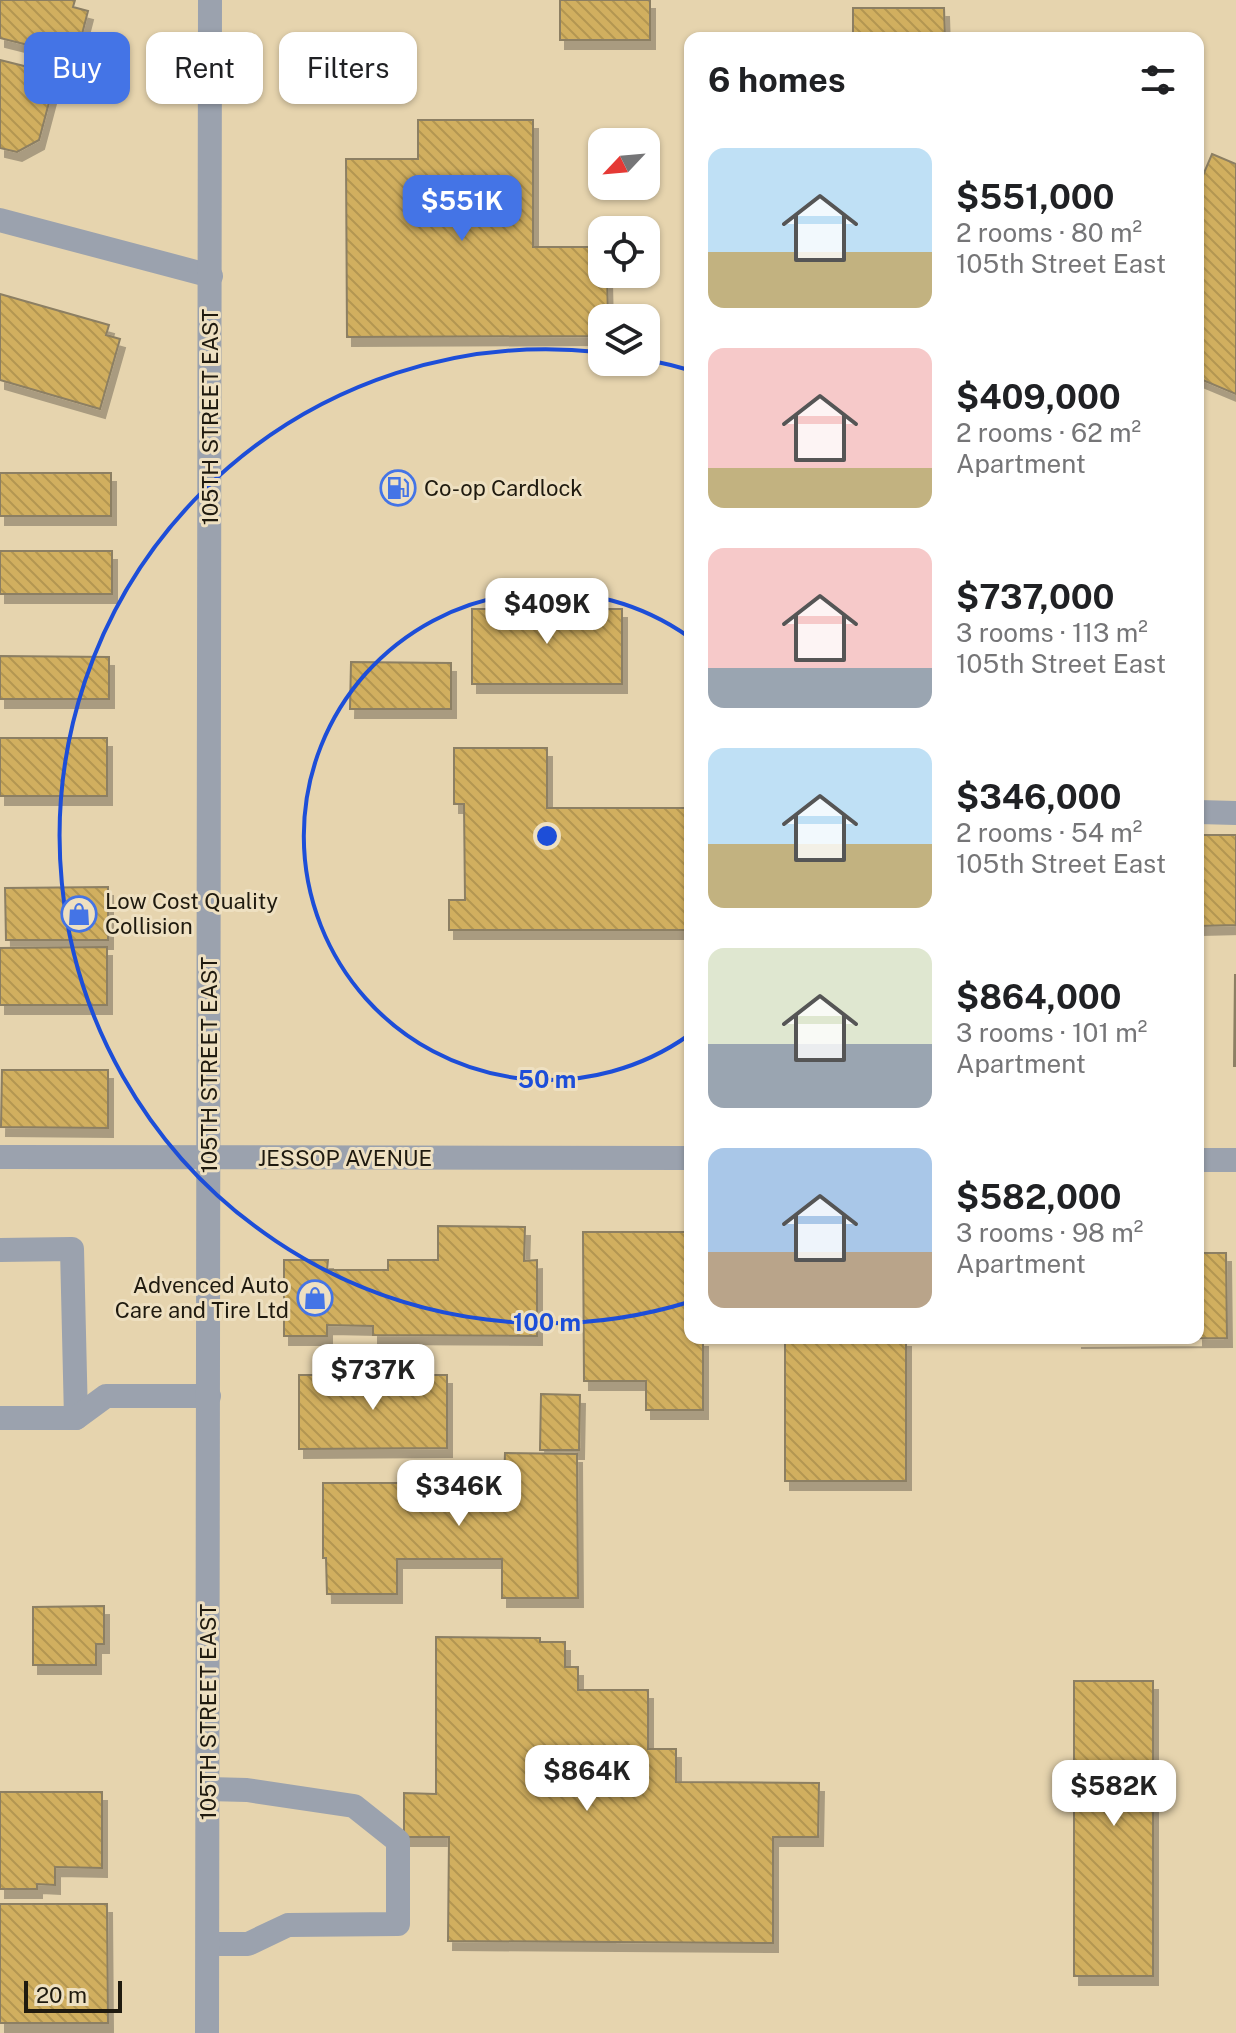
<!DOCTYPE html>
<html lang="en">
<head>
<meta charset="utf-8">
<style>
	body { margin:0; font-family:"Public Sans",sans-serif; background:#f6f6f6; color:#202124; height:100vh; display:flex; flex-direction:column; font-size:30px; white-space:nowrap }
	* { box-sizing:border-box; margin:0 }
	p { font-size:26px; color:#757577 }
	.icon { flex:none; width:44px; height:44px; fill:none; stroke:currentColor; stroke-width:2; stroke-linecap:round; stroke-linejoin:round }
	.map { position:relative; flex:1; overflow:hidden }
	.drawer { position:absolute; left:684px; top:32px; width:520px; height:1312px; display:flex; flex-direction:column; background:#fff; border-radius:16px; box-shadow:0 2px 6px #0004 }
	.drawer>* { flex:none }
	.top-card { position:absolute; left:24px; top:32px; width:540px; height:72px; display:flex; gap:16px }
	.needle { width:52px; rotate:244deg }
	.controls { position:absolute; left:588px; top:128px; display:grid; gap:16px }
	.controls a { display:grid; place-items:center; width:72px; height:72px; border-radius:16px; background:#fff; box-shadow:0 2px 6px #0004; font-size:40px }
	.scale { position:absolute; left:24px; bottom:20px; width:98px; box-sizing:border-box; padding-left:8px; border:4px solid #1f1a0f; border-top:0; font-size:22px; line-height:28px; white-space:nowrap; color:#1f1a0f; -webkit-text-stroke:6px #eee0c1; paint-order:stroke }
	.price { position:absolute; translate:-50% -68px; padding:0 18px; border-radius:16px; background:#fff; color:#222; font-size:26px; line-height:52px; filter:drop-shadow(0 2px 4px #0008) }
	.price::after { content:''; position:absolute; left:50%; top:48px; width:24px; height:18px; margin-left:-12px; background:inherit; clip-path:polygon(0 0,100% 0,50% 100%) }
	.price.selected { background:#4474e6; color:#fff }
	ul { padding:0; list-style:none }
	li { display:flex; align-items:center; gap:24px; height:200px; padding:0 24px }
	li span { display:grid; place-items:center; flex:none; width:224px; height:160px; border-radius:16px; color:#555 }
	li>.icon { margin-inline-start:auto }
	span .icon { width:96px; height:96px; fill:#fffc; stroke-width:1 }
	li b { font-size:34px }
	h2 { display:flex; justify-content:space-between; align-items:center; height:96px; padding:0 24px; font-size:34px }
	.tag { padding:0 28px; border-radius:16px; background:#fff; box-shadow:0 2px 6px #0004; font-size:28px; line-height:72px }
	.tag.selected { background:#4474e6; color:#fff }
	.map>svg:first-child { display:block }
	.built { fill:#e6d4ae; fill-rule:evenodd }
	.building { fill:url(#building-back-hatch); stroke:#8c7f63; stroke-width:2; filter:url(#shadow) }
	.lines { fill:none; stroke-linecap:round; stroke-linejoin:round }
	.minor { stroke:#9ba2ae; stroke-width:24 }
	.ring { fill:none; stroke:#1d4ed8; stroke-width:4 }
	.labels { text-anchor:middle; stroke-width:6; stroke-linejoin:round; paint-order:stroke }
	.street-label { font-size:22px; fill:#1f1a0f; stroke:#eee0c1 }
	.poi-label { font-size:22px; fill:#1f1a0f; stroke:#eee0c1; text-anchor:start }
	.centre { fill:#1d4ed8; stroke:#eee0c1; stroke-width:4 }
	.ring-label { font-size:24px; text-anchor:middle; font-weight:bold; fill:#1d4ed8; stroke:#eee0c1; stroke-width:6; stroke-linejoin:round; paint-order:stroke }
</style>
</head>
<body>
<div class="map">
<svg width="1236" height="2033" viewBox="0 0 1236 2033">
	<defs>
		<pattern id="building-back-hatch" width="6" height="6" patternUnits="userSpaceOnUse" patternTransform="scale(2)"><rect width="6" height="6" fill="#d1af5f"/><path d="M-1 5l2 2M0 0l6 6M5-1l2 2" fill="none" stroke="#b39651"/></pattern>
		<filter id="shadow"><feDropShadow dx="5" dy="9" stdDeviation="0" flood-color="#0004"/></filter>
	</defs>
	<rect width="100%" height="100%" fill="#eee0c1"/>
	<!-- built -->
	<path class="built" d="M 0,0 L 1236,0 L 1236,2033 L 0,2033 ZM 690,38 L 1198,38 L 1198,1338 L 690,1338 ZM 602,142 L 646,142 L 646,186 L 602,186 ZM 602,230 L 646,230 L 646,274 L 602,274 ZM 602,318 L 646,318 L 646,362 L 602,362 Z"/>
	<!-- building -->
	<g class="building">
		<polygon points="0,0 75,0 73,7 88,11 76,57 0,38"/>
		<rect x="560" y="0" width="90" height="40"/>
		<polygon points="853,8 944,8 945,38 853,38"/>
		<polygon points="0,60 48,72 55,80 39,140 17,152 0,148"/>
		<polygon points="418,120 533,120 533,247 602,247 602,274 607,274 608,318 602,318 602,336 347,337 346,159 418,159"/>
		<polygon points="1212,154 1236,164 1236,394 1198,378 1198,187"/>
		<polygon points="0,294 109,325 106,335 120,339 100,409 0,380"/>
		<rect x="0" y="473" width="111" height="43"/>
		<rect x="0" y="551" width="112" height="43"/>
		<rect x="472" y="609" width="150" height="75"/>
		<polygon points="0,656 109,657 109,699 0,699"/>
		<polygon points="351,662 451,663 451,709 350,709"/>
		<rect x="0" y="738" width="107" height="58"/>
		<polygon points="454,748 547,748 547,808 690,808 690,930 449,930 449,900 465,900 464,804 454,804"/>
		<polygon points="1198,835 1236,835 1236,925 1198,926"/>
		<polygon points="108,887 108,940 6,940 5,888"/>
		<polygon points="107,947 107,1005 0,1005 0,948"/>
		<polygon points="1235,975 1236,975 1236,1066 1234,1066"/>
		<polygon points="2,1070 108,1070 108,1128 1,1127"/>
		<polygon points="438,1226 525,1227 524,1261 537,1260 537,1336 373,1335 373,1326 327,1325 327,1336 284,1336 284,1260 328,1260 327,1270 388,1270 388,1260 438,1260"/>
		<polygon points="583,1232 690,1232 690,1338 703,1338 703,1410 646,1410 646,1381 584,1381"/>
		<polygon points="1198,1253 1226,1253 1227,1338 1076,1339 1198,1338"/>
		<rect x="785" y="1338" width="121" height="143"/>
		<polygon points="299,1375 447,1375 447,1448 299,1449"/>
		<polygon points="541,1394 580,1395 579,1450 540,1450"/>
		<polygon points="505,1453 577,1454 578,1598 502,1598 502,1559 397,1559 397,1594 327,1594 326,1558 323,1558 323,1483 504,1483"/>
		<polygon points="104,1606 104,1644 96,1644 96,1665 33,1665 33,1607"/>
		<polygon points="436,1637 540,1638 540,1642 565,1642 565,1667 578,1667 578,1690 648,1690 648,1749 676,1749 676,1782 819,1783 818,1837 773,1837 773,1943 448,1941 449,1837 404,1837 404,1793 436,1794"/>
		<rect x="1074" y="1681" width="79" height="295"/>
		<polygon points="0,1792 102,1792 102,1868 55,1867 55,1885 37,1884 37,1889 0,1889"/>
		<polygon points="0,1904 107,1904 108,2023 0,2023"/>
	</g>
	<g class="lines">
		<!-- minor -->
		<g class="minor">
			<polyline points="0,220 211,276"/>
			<polyline points="1198,812 1236,813"/>
			<polyline points="0,1157 690,1158"/>
			<polyline points="1198,1160 1236,1160"/>
			<polyline points="0,1250 72,1249 76,1418"/>
			<polyline points="0,1418 76,1418 106,1396 209,1396"/>
			<polyline points="208,1944 248,1944 288,1925 398,1924 398,1841 354,1806 247,1790 208,1789"/>
			<polyline points="207,2033 210,0"/>
		</g>
	</g>
	<!-- distance rings -->
	<g class="ring">
		<path d="M689 1035A244 244 0 1 1 689 637"/>
		<path d="M689 1302A487 487 0 1 1 598 352M648 360A487 487 0 0 1 689 370"/>
	</g>
	<!-- icons -->
	<defs>
		<symbol id="fuel-ring" viewBox="-11 -11 22 22"><circle r="9.5" fill="#eee0c1" stroke="#4474e6" stroke-width="1.5"/><path d="M-5.5-6h7V0h2V4h1.3V-2.5L3-4.5l.8-.8L6-3V5H2.5V1h-1V6h-7ZM-4.2-4.7v3.2H.2V-4.7Z" fill="#4474e6"/></symbol>
		<symbol id="shop-ring" viewBox="-11 -11 22 22"><circle r="9.5" fill="#eee0c1" stroke="#4474e6" stroke-width="1.5"/><path d="M-5-2.5h2.3a2.7 3.5 0 0 1 5.4 0H5L5.5 6h-11ZM-1.5-2.5h3a1.5 2.3 0 0 0-3 0Z" fill="#4474e6"/></symbol>
	</defs>
	<g fill-rule="evenodd">
		<use href="#fuel-ring" x="378" y="468" width="40" height="40"/>
		<use href="#shop-ring" x="59" y="894" width="40" height="40"/>
		<use href="#shop-ring" x="295" y="1278" width="40" height="40"/>
	</g>
	<g class="labels">
		<!-- street labels -->
		<g class="street-label">
			<text transform="translate(210 417) rotate(-90)" y="8">105TH STREET EAST</text>
			<text transform="translate(209 1065) rotate(-90)" y="8">105TH STREET EAST</text>
			<text x="345" y="1166">JESSOP AVENUE</text>
			<text transform="translate(208 1712) rotate(-90)" y="8">105TH STREET EAST</text>
		</g>
		<!-- poi labels -->
		<g class="poi-label">
			<text x="424" y="496">Co-op Cardlock</text>
			<text x="105" y="909">Low Cost Quality<tspan x="105" dy="25">Collision</tspan></text>
			<text x="289" y="1293" text-anchor="end">Advenced Auto<tspan x="289" dy="25">Care and Tire Ltd</tspan></text>
		</g>
	</g>
	<circle cx="547" cy="836" r="12" class="centre"/>
	<g class="ring-label">
		<text x="547" y="1088">50 m</text>
		<text x="547" y="1331">100 m</text>
	</g>
</svg>
<div class="controls">
<a><svg class="needle" viewBox="-14 -14 28 28"><path d="M0-13l5 13h-10z" fill="#e53935"/><path d="M0 13l5-13h-10z" fill="#757577"/></svg></a>
<a><svg class="icon" aria-label="locate" viewBox="0 0 24 24"><circle cx="12" cy="12" r="6"/><path d="M12 2v4M12 18v4M2 12h4M18 12h4"/></svg></a>
<a><svg class="icon" aria-label="layers" viewBox="0 0 24 24"><path d="M12 4l9 5-9 5-9-5zM3 14l9 5 9-5"/></svg></a>
</div>
<div class="scale">20 m</div>
<b class="price selected" style="left:462px;top:243px">$551K</b>
<b class="price" style="left:547px;top:646px">$409K</b>
<b class="price" style="left:373px;top:1412px">$737K</b>
<b class="price" style="left:459px;top:1528px">$346K</b>
<b class="price" style="left:587px;top:1813px">$864K</b>
<b class="price" style="left:1114px;top:1828px">$582K</b>
<div class="top-card">
<a class="tag selected">Buy</a>
<a class="tag">Rent</a>
<a class="tag">Filters</a>
</div>
<section class="drawer">
<h2>6 homes<svg class="icon" aria-label="filters" viewBox="0 0 24 24"><path d="M4 7h16M4 17h16"/><circle cx="9" cy="7" r="2"/><circle cx="15" cy="17" r="2"/></svg></h2>
<ul>
<li><span style="background:linear-gradient(#bfe0f5 65%,#c2b280 0)"><svg class="icon" aria-label="home" viewBox="0 0 24 24"><path d="M3 11l9-7 9 7M6 9v11h12V9"/></svg></span><div><b>$551,000</b><p>2 rooms · 80 m²</p><p>105th Street East</p></div></li>
<li><span style="background:linear-gradient(#f6c9c9 75%,#c2b280 0)"><svg class="icon" aria-label="home" viewBox="0 0 24 24"><path d="M3 11l9-7 9 7M6 9v11h12V9"/></svg></span><div><b>$409,000</b><p>2 rooms · 62 m²</p><p>Apartment</p></div></li>
<li><span style="background:linear-gradient(#f6c9c9 75%,#9aa5b1 0)"><svg class="icon" aria-label="home" viewBox="0 0 24 24"><path d="M3 11l9-7 9 7M6 9v11h12V9"/></svg></span><div><b>$737,000</b><p>3 rooms · 113 m²</p><p>105th Street East</p></div></li>
<li><span style="background:linear-gradient(#bfe0f5 60%,#c2b280 0)"><svg class="icon" aria-label="home" viewBox="0 0 24 24"><path d="M3 11l9-7 9 7M6 9v11h12V9"/></svg></span><div><b>$346,000</b><p>2 rooms · 54 m²</p><p>105th Street East</p></div></li>
<li><span style="background:linear-gradient(#dfe7d0 60%,#9aa5b1 0)"><svg class="icon" aria-label="home" viewBox="0 0 24 24"><path d="M3 11l9-7 9 7M6 9v11h12V9"/></svg></span><div><b>$864,000</b><p>3 rooms · 101 m²</p><p>Apartment</p></div></li>
<li><span style="background:linear-gradient(#a9c7e8 65%,#b9a48a 0)"><svg class="icon" aria-label="home" viewBox="0 0 24 24"><path d="M3 11l9-7 9 7M6 9v11h12V9"/></svg></span><div><b>$582,000</b><p>3 rooms · 98 m²</p><p>Apartment</p></div></li>
</ul>
</section>
</div>
</body>
</html>
